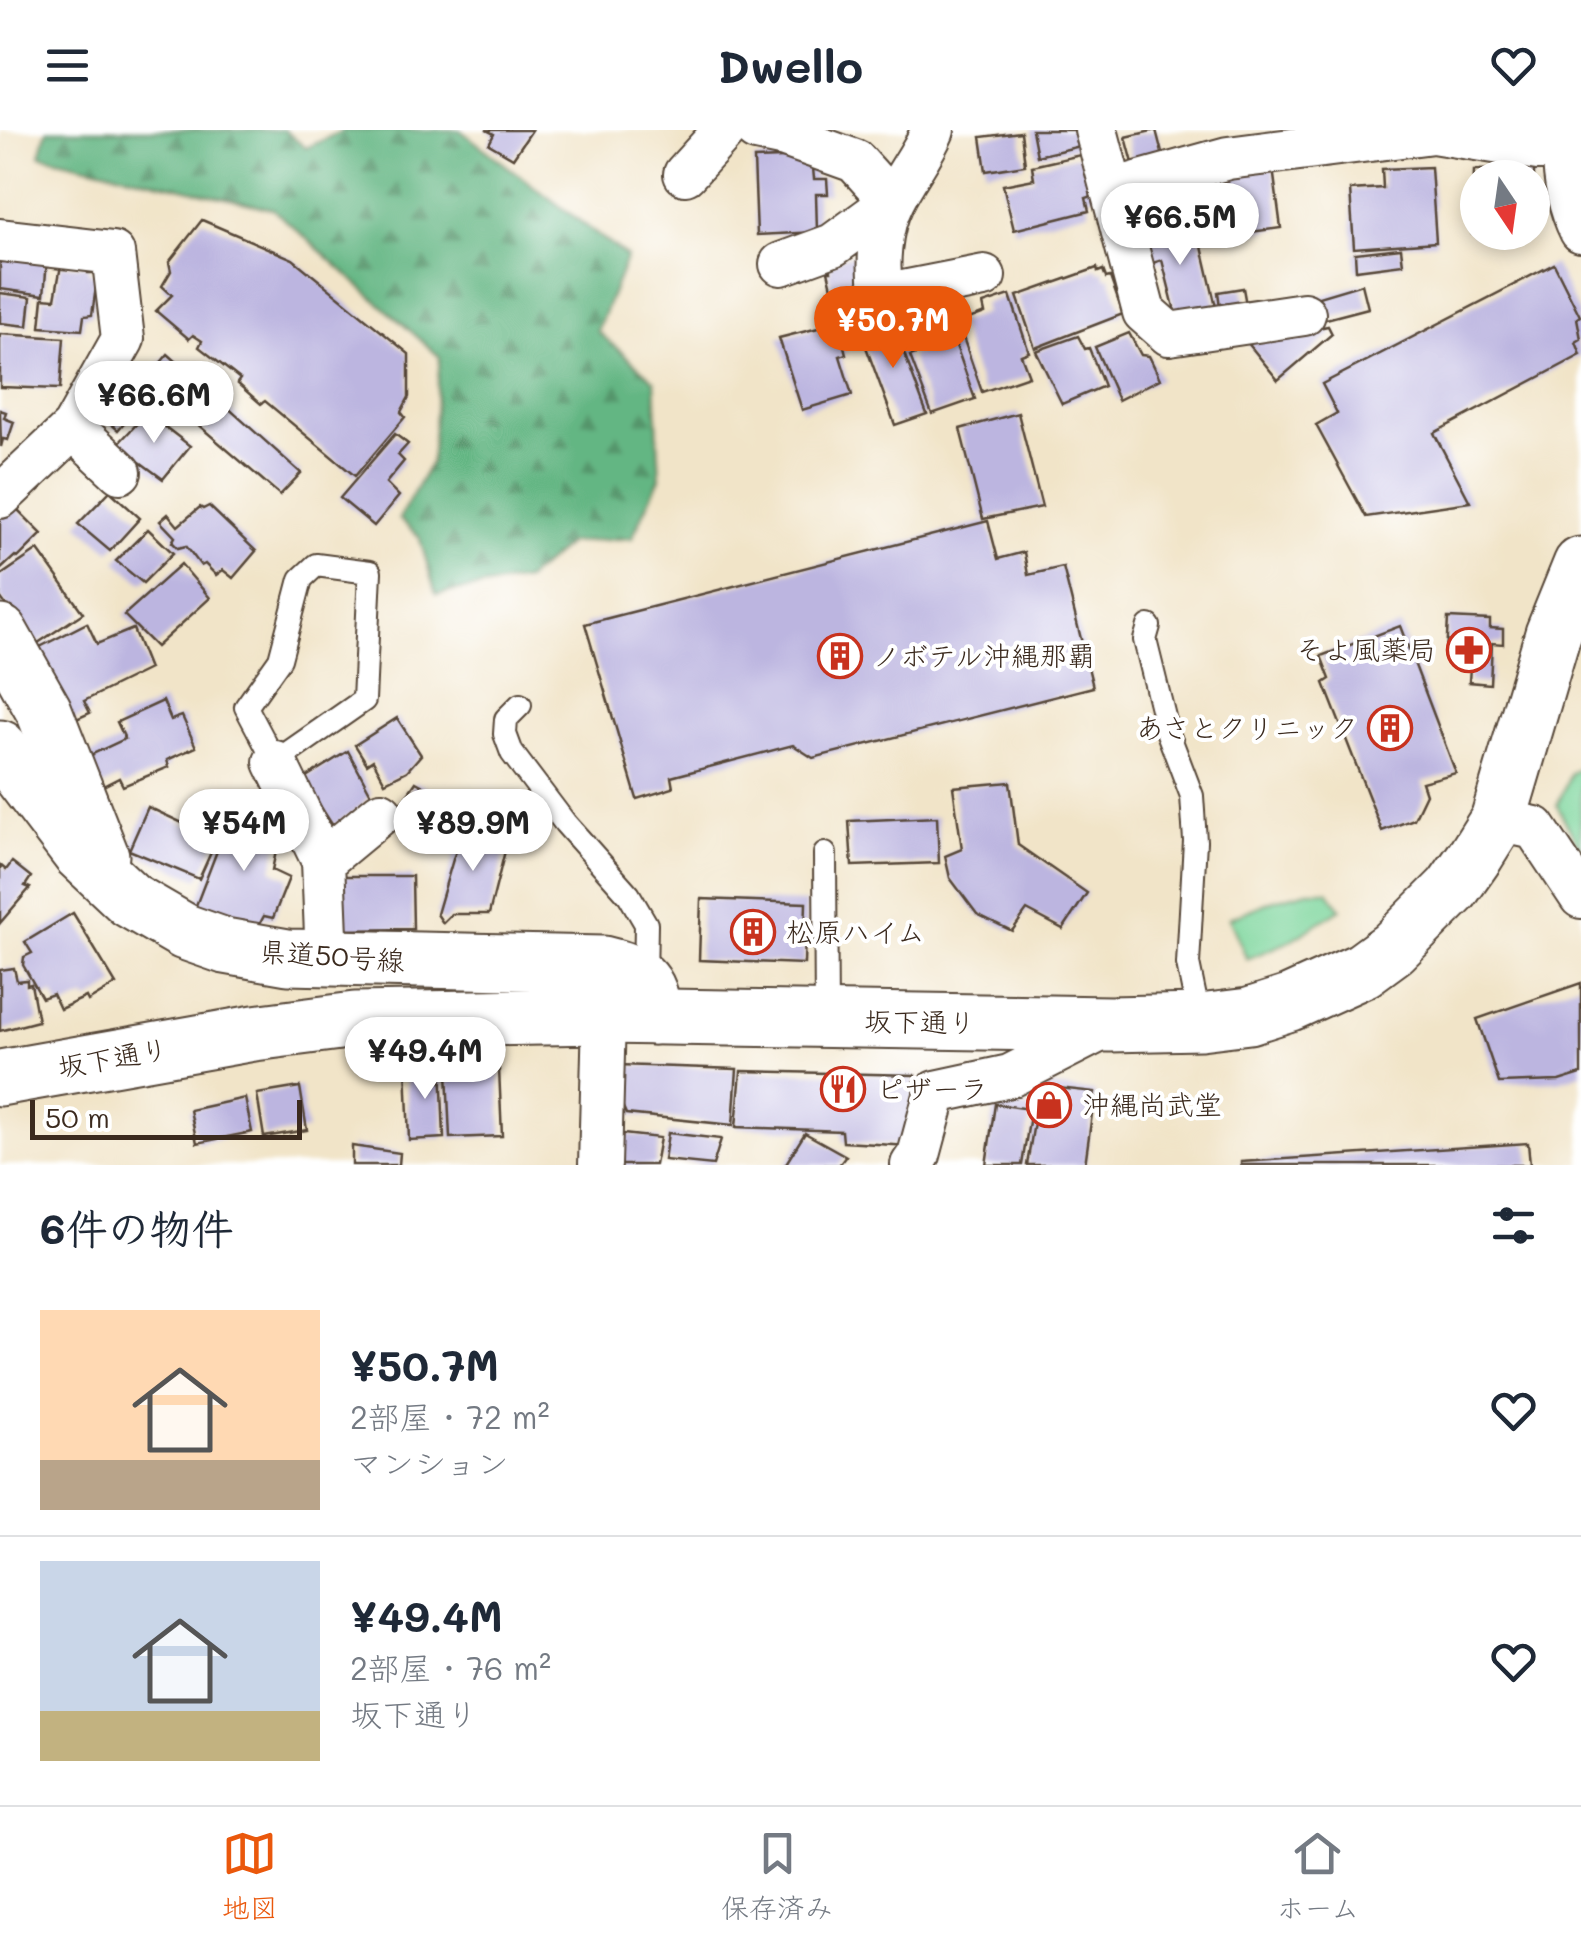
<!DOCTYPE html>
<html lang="ja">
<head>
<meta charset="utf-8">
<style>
	body { margin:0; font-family:Mali,"Klee One",sans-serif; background:#f2f2f3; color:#1f2937; height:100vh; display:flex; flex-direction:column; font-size:38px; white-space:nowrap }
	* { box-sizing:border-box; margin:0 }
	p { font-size:32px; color:#747a83 }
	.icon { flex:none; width:55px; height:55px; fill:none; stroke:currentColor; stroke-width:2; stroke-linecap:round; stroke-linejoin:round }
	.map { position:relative; height:1035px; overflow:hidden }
	.side { display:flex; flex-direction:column; background:#fff; flex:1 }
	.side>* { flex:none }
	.needle { width:65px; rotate:167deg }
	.fabs { position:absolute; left:1460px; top:30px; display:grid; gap:20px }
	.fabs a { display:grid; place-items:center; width:90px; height:90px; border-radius:50%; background:#fff; box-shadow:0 5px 15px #0003; font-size:50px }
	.scale { position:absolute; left:30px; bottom:25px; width:272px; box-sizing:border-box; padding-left:10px; border:5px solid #3b2a1e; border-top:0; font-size:28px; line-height:35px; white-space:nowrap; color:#3b2a1e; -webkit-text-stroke:8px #fff; paint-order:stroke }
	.price { position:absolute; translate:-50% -85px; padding:0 22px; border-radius:35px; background:#fff; color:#222; font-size:32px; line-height:65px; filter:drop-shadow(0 2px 5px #0008) }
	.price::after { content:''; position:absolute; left:50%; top:60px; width:30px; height:22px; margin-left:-15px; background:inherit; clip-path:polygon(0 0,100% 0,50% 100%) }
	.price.active { background:#ea580c; color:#fff }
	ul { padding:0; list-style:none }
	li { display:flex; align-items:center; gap:30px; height:250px; padding:0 40px }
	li+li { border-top:2px solid #e0e1e3 }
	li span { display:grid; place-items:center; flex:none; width:280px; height:200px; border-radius:0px; color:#555 }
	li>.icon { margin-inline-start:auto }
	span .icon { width:120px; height:120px; fill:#fffc; stroke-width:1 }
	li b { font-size:42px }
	h2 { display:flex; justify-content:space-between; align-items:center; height:120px; padding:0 40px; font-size:42px }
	header { display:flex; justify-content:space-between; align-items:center; height:130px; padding:0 40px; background:#fff; font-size:45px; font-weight:700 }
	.menu { display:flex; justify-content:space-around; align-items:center; height:140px; border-top:2px solid #e0e1e3; background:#fff; font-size:28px; color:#747a83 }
	.menu a { display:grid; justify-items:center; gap:5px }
	.menu .active { color:#ea580c }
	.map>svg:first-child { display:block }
	.green { fill:#7bd59b; stroke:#5b805c; stroke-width:2.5 }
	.forest { fill:url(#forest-firs); stroke:#507050; stroke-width:2.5 }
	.building { fill:#bcb5e0 }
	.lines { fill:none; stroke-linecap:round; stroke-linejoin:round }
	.lane-casing { stroke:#564638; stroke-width:26 }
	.street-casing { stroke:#564638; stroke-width:46 }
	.secondary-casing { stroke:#564638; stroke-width:59 }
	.primary-casing { stroke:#564638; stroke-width:59 }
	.lane { stroke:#fff; stroke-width:22 }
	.street { stroke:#fff; stroke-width:42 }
	.secondary { stroke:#fff; stroke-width:55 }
	.primary { stroke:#fff; stroke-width:55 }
	.labels { text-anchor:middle; stroke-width:8; stroke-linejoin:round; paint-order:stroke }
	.poi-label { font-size:28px; fill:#3b2a1e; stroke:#fff; text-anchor:start }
	.street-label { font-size:28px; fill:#3b2a1e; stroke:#fff }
</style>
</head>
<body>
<header><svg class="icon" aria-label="menu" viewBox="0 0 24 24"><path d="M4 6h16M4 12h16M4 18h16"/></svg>Dwello<svg class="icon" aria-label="heart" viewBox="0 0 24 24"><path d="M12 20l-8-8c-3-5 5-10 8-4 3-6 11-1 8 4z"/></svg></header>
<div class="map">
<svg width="1581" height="1035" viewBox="0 0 1581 1035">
	<defs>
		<pattern id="forest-firs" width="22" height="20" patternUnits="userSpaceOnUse" patternTransform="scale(2.5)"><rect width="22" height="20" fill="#64b683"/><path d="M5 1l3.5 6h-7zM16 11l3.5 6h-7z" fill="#54946b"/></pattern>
	</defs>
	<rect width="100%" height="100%" fill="#fff"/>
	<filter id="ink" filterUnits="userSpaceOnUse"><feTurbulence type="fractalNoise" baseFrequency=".01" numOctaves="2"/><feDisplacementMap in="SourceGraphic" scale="20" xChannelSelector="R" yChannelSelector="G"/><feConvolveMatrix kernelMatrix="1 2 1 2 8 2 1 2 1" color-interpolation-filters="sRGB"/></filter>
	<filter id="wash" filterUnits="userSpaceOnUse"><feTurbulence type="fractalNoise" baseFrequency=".0048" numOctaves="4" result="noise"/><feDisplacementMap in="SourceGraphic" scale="40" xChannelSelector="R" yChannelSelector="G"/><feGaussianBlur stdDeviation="2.25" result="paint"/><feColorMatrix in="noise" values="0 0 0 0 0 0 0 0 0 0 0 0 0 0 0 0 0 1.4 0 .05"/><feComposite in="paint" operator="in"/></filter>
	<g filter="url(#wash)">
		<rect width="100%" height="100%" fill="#f1e4c8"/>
		<!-- green -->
		<g class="green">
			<polygon points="1581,638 1581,720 1557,676 1571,643"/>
			<polygon points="1308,761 1328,761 1341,779 1286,813 1247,829 1229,788 1274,770"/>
		</g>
		<!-- forest -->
		<polygon class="forest" points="47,0 284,0 306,18 344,0 460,0 627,127 597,201 655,251 660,348 632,408 569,413 526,450 436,464 419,406 399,389 431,332 440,227 273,79 40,25"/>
		<g id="blocks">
			<!-- building -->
			<g class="building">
				<polygon points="486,0 532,0 513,28 489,14 494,4"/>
				<polygon points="1032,0 1082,0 1085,15 1037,26"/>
				<polygon points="1156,0 1163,27 1133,33 1126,7"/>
				<polygon points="1021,2 1025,35 986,41 981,7"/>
				<polygon points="1085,24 1096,65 1086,68 1089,81 1014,100 1003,55 1034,49 1032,36"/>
				<polygon points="812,27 814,49 827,49 828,64 816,64 817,102 757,105 754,29"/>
				<polygon points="1431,37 1436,112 1354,118 1350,60 1383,58 1382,39"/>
				<polygon points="1273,38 1281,98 1205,108 1197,48"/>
				<polygon points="1534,39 1534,48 1478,48 1478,104 1472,104 1474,40"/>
				<polygon points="1192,58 1198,90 1135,105 1125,64"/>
				<polygon points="202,90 293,129 409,224 409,267 401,282 405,287 355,346 265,271 261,274 237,253 240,249 199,217 202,211 193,205 189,209 156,181 172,165 162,156 171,141 169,132"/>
				<polygon points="1197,95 1216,177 1177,189 1162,130 1140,137 1134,109"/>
				<polygon points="1401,118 1403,134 1356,140 1355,123"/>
				<polygon points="0,124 47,130 44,165 0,159"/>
				<polygon points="866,124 870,159 858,173 856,166 835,170 828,141 831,141 830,135 844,127"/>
				<polygon points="1554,134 1580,186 1577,188 1581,209 1576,212 1581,225 1434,303 1470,372 1366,387 1316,295 1337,283 1322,254"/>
				<polygon points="61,135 88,136 88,143 98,143 92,185 84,186 82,200 40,197 43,168 55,169"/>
				<polygon points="1097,138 1098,142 1103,140 1106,148 1110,147 1123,184 1035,218 1017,166"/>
				<polygon points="1362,154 1368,178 1311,193 1305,171"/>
				<polygon points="1243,158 1247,180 1221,184 1218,162"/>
				<polygon points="0,163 31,167 28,196 0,193"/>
				<polygon points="1010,165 1029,222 1021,225 1029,246 982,262 958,193 985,183 983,174"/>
				<polygon points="890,186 927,284 895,295 859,198"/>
				<polygon points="838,193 846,224 840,226 852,265 802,280 779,208"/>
				<polygon points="1328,196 1332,204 1278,250 1247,212"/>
				<polygon points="1129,203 1141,225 1149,226 1160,249 1118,270 1095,217"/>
				<polygon points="0,204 64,208 60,259 0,257"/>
				<polygon points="1078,206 1085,219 1089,218 1104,256 1062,274 1036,221"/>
				<polygon points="954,210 975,269 932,284 910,226"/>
				<polygon points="168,224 301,343 280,365 146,250"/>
				<polygon points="112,250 138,276 118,300 94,279"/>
				<polygon points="0,280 6,282 4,288 14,292 8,310 3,309 1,317"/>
				<polygon points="147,283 190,316 163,349 117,315"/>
				<polygon points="1018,283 1042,377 983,389 960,299"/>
				<polygon points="395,304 408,314 398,325 404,331 386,353 399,366 374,396 340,368"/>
				<polygon points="110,361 140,388 110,421 78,394"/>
				<polygon points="9,371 42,404 18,428 15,426 0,440 0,381"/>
				<polygon points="209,376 256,421 233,448 223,440 216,445 205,434 201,436 186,416 178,418 172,412 175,407 160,391 168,384 178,396 200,377 203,379"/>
				<polygon points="988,391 998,429 1024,422 1028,445 1063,437 1093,557 813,628 793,615 671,647 673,658 637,669 585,494"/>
				<polygon points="148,399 173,423 143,453 116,431"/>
				<polygon points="38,420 83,483 35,515 0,467 0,446"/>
				<polygon points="181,434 210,468 156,517 124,485"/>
				<polygon points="1448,488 1490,490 1490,498 1503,499 1503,514 1492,513 1490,554 1469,552 1470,536 1460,535 1461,526 1446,526"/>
				<polygon points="87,493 97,514 133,499 149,539 84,571 90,583 72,591 38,518"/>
				<polygon points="1400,496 1456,643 1422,652 1426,664 1414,689 1382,701 1324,553 1330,549 1321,526"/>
				<polygon points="163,571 171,590 182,586 196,617 167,630 169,637 123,656 119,648 101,657 86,627 125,609 117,592"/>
				<polygon points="397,588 421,625 407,641 385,652 373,630 367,634 355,615"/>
				<polygon points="348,621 371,664 361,676 333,696 303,649"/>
				<polygon points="416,652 469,681 454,711 396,681"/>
				<polygon points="1010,652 1018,715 1087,763 1063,799 1027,780 1012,801 977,784 950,748 945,726 962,719 953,657"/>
				<polygon points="148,677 217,709 199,749 129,720"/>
				<polygon points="475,683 486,700 506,717 489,784 452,784 443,793 437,784 454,726"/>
				<polygon points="230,687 245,687 281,698 272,740 289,748 273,788 264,786 259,795 214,786 195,778"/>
				<polygon points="937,687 939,733 852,736 849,691"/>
				<polygon points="12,732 31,747 25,756 30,758 0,793 0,735 6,740"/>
				<polygon points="337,746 412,746 413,799 338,800"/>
				<polygon points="701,769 806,773 804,834 699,830"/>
				<polygon points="73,783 116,854 88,871 86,867 60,879 53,864 42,868 23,835 24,827 32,823 25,812"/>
				<polygon points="14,838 17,851 27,850 27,855 31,854 38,891 0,901 0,840"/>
				<polygon points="1581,853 1581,944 1559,951 1499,953 1477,889"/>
				<polygon points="441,935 444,1008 409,1010 406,937"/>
				<polygon points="618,935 737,939 733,995 626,984 617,963"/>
				<polygon points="499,939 502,1006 450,1008 447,942"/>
				<polygon points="741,941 915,945 910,1016 843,1012 842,1001 736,997"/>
				<polygon points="1040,956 1095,962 1085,1035 1027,1035"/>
				<polygon points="300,957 307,1000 264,1007 257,964"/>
				<polygon points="245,968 252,1002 197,1013 190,980"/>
				<polygon points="995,974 1031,979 1022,1035 986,1035"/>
				<polygon points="614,1003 660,1008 655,1035 611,1035"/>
				<polygon points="668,1003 721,1009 713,1035 664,1030"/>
				<polygon points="805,1003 846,1026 839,1035 785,1035"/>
				<polygon points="1528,1013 1530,1035 1241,1035 1241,1032"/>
				<polygon points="352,1016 400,1023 399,1035 352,1035"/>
			</g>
		</g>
	</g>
	<g filter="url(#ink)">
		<use href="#blocks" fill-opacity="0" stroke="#564638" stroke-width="2.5"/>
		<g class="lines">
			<defs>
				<g id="lane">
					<polygon points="316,435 370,442 364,570 275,632 246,577 280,529 301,449"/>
					<polyline points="1149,496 1145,510 1168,603 1192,666 1195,711 1188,834 1200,892"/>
					<polyline points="520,575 506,589 505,604 512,623 565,693 629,765 646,794 645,849"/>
					<polyline points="825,724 826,890"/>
				</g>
				<g id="street">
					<polyline points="756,0 785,6 855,31 892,72 833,115 781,134"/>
					<path d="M 933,0 C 922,26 905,46 893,71 C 879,99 877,136 882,166 L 984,146"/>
					<polyline points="1096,0 1144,182 1169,204 1304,184"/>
					<path d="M 1565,0 C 1562,36 1565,69 1581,101"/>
					<polyline points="685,44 725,0"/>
					<polyline points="1112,60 1228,28 1433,2 1538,19 1563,19"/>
					<polyline points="0,110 113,123 123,209 73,298 0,367"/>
					<polyline points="73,298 120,342"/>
					<polyline points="275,632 323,731 327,830"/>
					<polyline points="1498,690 1535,698 1581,767"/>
					<polyline points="323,731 381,683"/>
					<polyline points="600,1035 604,886"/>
					<polyline points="912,1035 919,1025 936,962 1010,946 1110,895"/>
				</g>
				<g id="secondary">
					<polyline points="0,503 44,581 101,726"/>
					<path d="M 0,618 L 80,723 L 130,770 L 185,802 L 225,816 L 288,827 L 603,834 C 637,842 652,849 653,887"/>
				</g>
				<polyline id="primary" points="0,948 254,903 355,890 604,886 1110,894 1200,892 1249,886 1290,873 1363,840 1393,818 1452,759 1476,725 1498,690 1553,504 1581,435"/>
			</defs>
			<!-- lane casing -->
			<use href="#lane" class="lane-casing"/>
			<!-- street casing -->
			<use href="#street" class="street-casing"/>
			<!-- secondary casing -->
			<use href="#secondary" class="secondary-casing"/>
			<!-- primary casing -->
			<use href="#primary" class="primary-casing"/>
			<!-- lane -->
			<use href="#lane" class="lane"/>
			<!-- street -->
			<use href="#street" class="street"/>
			<!-- secondary -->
			<use href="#secondary" class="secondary"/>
			<!-- primary -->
			<use href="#primary" class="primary"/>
		</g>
	</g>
	<!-- icons -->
	<defs>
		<symbol id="pharmacy-ring" viewBox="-11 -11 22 22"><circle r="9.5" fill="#fff" stroke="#c8321e" stroke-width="1.5"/><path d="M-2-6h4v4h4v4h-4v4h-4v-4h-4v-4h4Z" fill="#c8321e"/></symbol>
		<symbol id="building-ring" viewBox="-11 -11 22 22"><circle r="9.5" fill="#fff" stroke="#c8321e" stroke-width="1.5"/><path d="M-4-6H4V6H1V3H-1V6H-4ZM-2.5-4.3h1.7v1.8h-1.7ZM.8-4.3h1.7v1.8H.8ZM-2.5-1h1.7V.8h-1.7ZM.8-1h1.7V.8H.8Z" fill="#c8321e"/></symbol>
		<symbol id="restaurant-ring" viewBox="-11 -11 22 22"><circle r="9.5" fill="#fff" stroke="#c8321e" stroke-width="1.5"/><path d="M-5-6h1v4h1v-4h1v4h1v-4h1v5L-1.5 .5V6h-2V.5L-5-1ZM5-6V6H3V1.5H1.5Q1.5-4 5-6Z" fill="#c8321e"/></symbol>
		<symbol id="shop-ring" viewBox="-11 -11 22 22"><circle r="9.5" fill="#fff" stroke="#c8321e" stroke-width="1.5"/><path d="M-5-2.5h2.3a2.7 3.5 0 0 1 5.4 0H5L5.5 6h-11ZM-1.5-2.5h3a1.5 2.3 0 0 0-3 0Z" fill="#c8321e"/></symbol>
	</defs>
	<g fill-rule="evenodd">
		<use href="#pharmacy-ring" x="1444" y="495" width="50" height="50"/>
		<use href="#building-ring" x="815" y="501" width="50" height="50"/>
		<use href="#building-ring" x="1365" y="573" width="50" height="50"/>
		<use href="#building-ring" x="728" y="777" width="50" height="50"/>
		<use href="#restaurant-ring" x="818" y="934" width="50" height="50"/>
		<use href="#shop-ring" x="1024" y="950" width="50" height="50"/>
	</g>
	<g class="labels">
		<!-- poi labels -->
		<g class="poi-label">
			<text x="1436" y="530" text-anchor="end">そよ風薬局</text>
			<text x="872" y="536">ノボテル沖縄那覇</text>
			<text x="1358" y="608" text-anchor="end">あさとクリニック</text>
			<text x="786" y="812">松原ハイム</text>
			<text x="876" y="969">ピザーラ</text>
			<text x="1082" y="985">沖縄尚武堂</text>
		</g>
		<!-- street labels -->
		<g class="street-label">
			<text transform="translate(332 826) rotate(4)" y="10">県道50号線</text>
			<text transform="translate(920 892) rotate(1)" y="10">坂下通り</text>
			<text transform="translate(113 928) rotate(-10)" y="10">坂下通り</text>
		</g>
	</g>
</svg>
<div class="fabs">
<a><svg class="needle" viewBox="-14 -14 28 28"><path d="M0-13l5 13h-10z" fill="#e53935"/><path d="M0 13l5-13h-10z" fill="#747a83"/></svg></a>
</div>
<div class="scale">50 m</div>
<b class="price" style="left:1180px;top:138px">¥66.5M</b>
<b class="price active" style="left:893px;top:241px">¥50.7M</b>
<b class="price" style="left:154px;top:316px">¥66.6M</b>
<b class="price" style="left:244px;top:744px">¥54M</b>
<b class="price" style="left:473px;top:744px">¥89.9M</b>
<b class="price" style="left:425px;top:972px">¥49.4M</b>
</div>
<section class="side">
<h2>6件の物件<svg class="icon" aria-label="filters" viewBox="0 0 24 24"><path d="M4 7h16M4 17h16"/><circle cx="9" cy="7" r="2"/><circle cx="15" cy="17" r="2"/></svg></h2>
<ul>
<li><span style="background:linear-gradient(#ffd9b3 75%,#b9a48a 0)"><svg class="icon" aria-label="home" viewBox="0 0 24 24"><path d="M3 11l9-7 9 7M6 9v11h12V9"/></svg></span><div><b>¥50.7M</b><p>2部屋 · 72 m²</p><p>マンション</p></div><svg class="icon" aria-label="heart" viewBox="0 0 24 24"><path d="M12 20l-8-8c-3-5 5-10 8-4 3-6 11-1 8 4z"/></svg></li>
<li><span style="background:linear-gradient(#c9d6e8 75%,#c2b280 0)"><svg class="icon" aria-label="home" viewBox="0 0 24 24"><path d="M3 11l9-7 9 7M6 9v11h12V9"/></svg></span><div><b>¥49.4M</b><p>2部屋 · 76 m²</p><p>坂下通り</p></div><svg class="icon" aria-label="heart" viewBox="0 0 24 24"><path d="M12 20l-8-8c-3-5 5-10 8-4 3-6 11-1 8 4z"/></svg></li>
</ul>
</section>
<nav class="menu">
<a class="active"><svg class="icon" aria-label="map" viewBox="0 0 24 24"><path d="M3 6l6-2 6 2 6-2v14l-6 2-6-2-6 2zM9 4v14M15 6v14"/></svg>地図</a>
<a><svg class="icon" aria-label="saved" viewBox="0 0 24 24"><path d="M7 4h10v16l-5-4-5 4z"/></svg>保存済み</a>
<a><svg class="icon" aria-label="home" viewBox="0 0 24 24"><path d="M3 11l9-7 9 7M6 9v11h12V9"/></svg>ホーム</a>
</nav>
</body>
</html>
